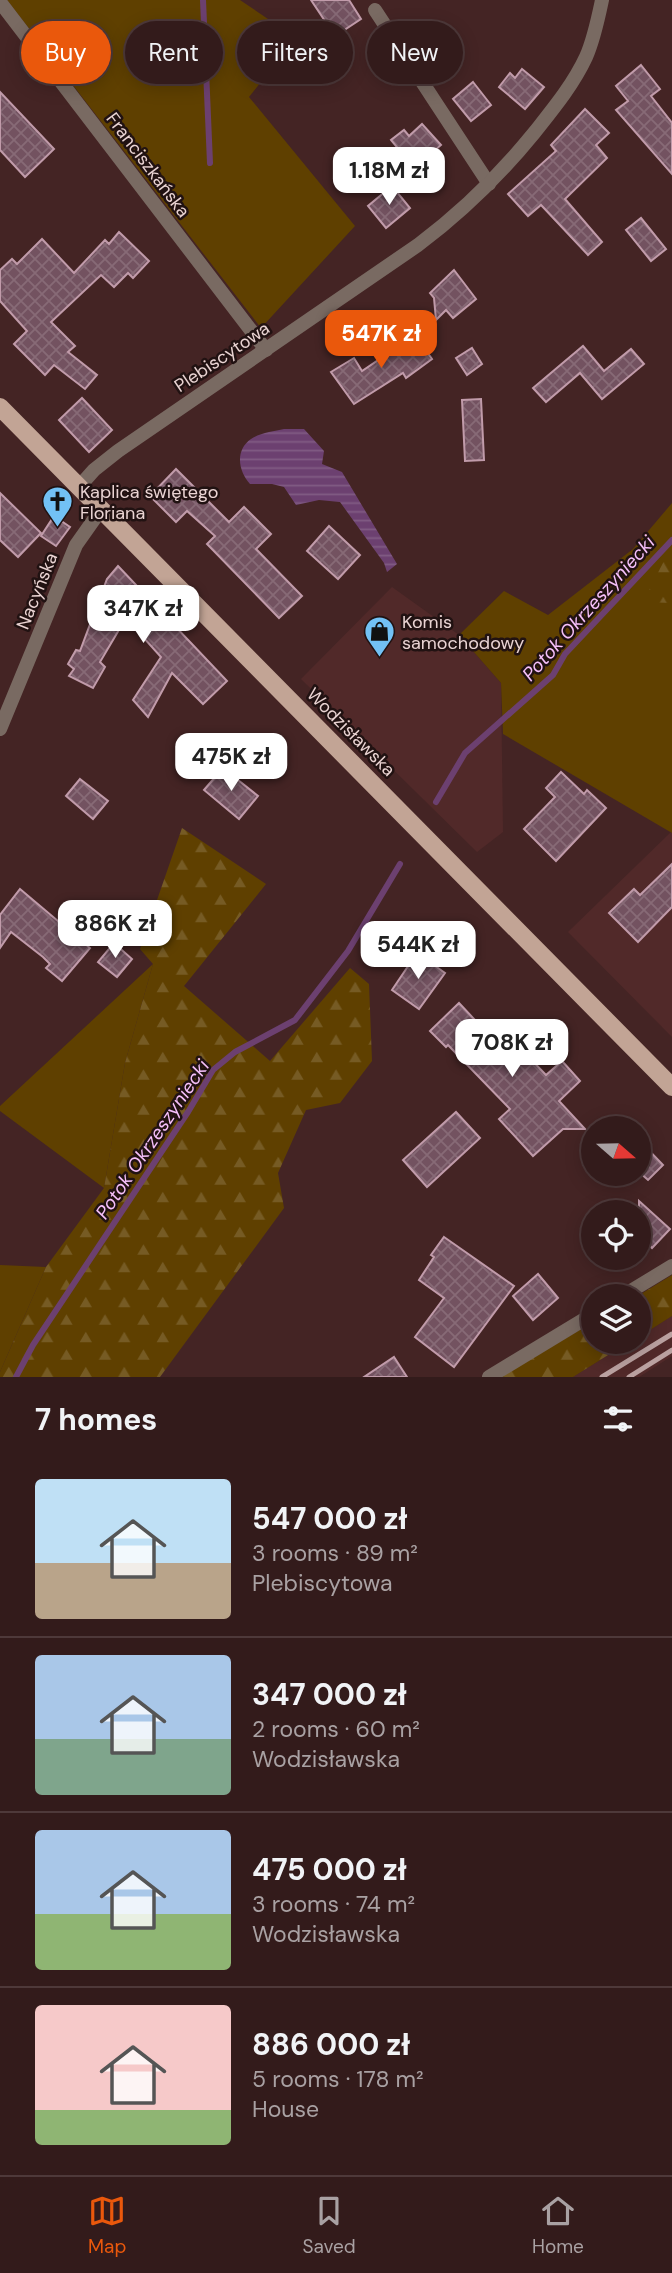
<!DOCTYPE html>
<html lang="en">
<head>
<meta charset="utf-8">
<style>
	body { margin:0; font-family:"DM Sans",sans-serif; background:#3e2828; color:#f1f3f6; height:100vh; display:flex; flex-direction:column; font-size:26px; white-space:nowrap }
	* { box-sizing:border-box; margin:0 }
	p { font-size:23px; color:#a9a1a3 }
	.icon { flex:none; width:38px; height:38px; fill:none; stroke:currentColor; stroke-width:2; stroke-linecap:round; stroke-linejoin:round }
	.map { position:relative; height:1377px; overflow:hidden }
	.side { display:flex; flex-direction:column; background:#331b1b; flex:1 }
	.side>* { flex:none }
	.hud { position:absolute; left:21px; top:21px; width:630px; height:63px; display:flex; gap:14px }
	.needle { width:46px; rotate:110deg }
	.tools { position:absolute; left:581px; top:1116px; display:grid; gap:14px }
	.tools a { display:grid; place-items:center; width:70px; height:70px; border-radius:50%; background:#331b1b; box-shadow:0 4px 18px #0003,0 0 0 2px #4e393a; font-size:35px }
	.price { position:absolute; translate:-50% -60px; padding:0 16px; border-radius:14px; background:#fff; color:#222; font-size:23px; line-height:46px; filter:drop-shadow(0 2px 4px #0008) }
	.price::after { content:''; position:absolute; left:50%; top:42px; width:21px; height:16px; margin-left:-10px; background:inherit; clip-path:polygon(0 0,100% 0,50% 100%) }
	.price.active { background:#ea580c; color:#fff }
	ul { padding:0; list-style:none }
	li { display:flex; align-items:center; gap:21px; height:175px; padding:0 35px }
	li+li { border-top:2px solid #4e393a }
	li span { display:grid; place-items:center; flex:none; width:196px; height:140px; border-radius:7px; color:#555 }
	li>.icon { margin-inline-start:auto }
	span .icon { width:84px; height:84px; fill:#fffc; stroke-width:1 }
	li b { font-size:30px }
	h2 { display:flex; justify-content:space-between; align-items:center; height:84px; padding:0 35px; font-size:30px }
	.tag { padding:0 24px; border-radius:32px; background:#331b1b; box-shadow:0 4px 18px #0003,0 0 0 2px #4e393a; font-size:24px; line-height:63px }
	.tag.active { background:#ea580c; color:#fff }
	.dock { display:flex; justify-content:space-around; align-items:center; height:98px; border-top:2px solid #4e393a; background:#331b1b; font-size:19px; color:#a9a1a3 }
	.dock a { display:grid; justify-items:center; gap:4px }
	.dock .active { color:#ea580c }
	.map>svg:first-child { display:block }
	.built { fill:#512929 }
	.grass { fill:#5f4000 }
	.forest { fill:url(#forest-firs) }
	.water { fill:url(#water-rules) }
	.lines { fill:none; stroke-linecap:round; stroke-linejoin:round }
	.stream { stroke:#6c4070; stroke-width:6 }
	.building { fill:url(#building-cross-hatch); stroke:#c19baa; stroke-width:2 }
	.minor { stroke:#796a62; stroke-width:14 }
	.primary { stroke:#c2a495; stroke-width:18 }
	.rail { stroke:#baa1a0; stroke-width:5 }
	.labels { text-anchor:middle; stroke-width:5; stroke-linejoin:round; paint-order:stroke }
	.street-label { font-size:18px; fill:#ead4d3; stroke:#211212 }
	.poi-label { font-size:18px; fill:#ead4d3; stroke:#211212; text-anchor:start }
	.water-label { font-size:19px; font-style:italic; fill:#f6c0fa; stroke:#211212 }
</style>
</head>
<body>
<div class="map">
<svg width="672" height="1377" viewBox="0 0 672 1377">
	<defs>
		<pattern id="forest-firs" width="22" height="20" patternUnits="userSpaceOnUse" patternTransform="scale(1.75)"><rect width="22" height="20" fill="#5f4000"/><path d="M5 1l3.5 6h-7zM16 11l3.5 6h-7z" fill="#765b24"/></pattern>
		<pattern id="water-rules" width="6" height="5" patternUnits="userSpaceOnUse" patternTransform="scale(1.75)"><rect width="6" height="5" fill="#6c4070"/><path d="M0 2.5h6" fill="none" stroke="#815b84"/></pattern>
		<pattern id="building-cross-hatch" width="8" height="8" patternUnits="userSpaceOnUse" patternTransform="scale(1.75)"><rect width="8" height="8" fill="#735260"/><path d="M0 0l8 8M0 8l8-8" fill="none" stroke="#876a76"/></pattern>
	</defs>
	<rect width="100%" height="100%" fill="#442424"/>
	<!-- built -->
	<g class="built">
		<polygon points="392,587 459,635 501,683 503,832 477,852 301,679"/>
		<polygon points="671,832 672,833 672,1037 568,932"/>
		<polygon points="672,1316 672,1356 639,1377 573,1377 629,1342 639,1342 639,1337"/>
	</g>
	<!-- grass -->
	<g class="grass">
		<polygon points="7,0 240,0 296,38 249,97 355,226 261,328"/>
		<polygon points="672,503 672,833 503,734 501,683 459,635 504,591 548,615 633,549"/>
		<polygon points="153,964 125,1063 104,1188 0,1111 0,1106"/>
		<polygon points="0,1265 46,1267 0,1372"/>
	</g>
	<!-- forest -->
	<g class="forest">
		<polygon points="672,550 672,603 643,602 669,551"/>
		<polygon points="182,828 266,884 184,986 270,1061 350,968 369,984 372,1061 340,1103 306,1110 278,1173 284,1208 160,1377 0,1377 0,1372 46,1267 104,1188 125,1063 153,964 140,949"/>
		<polygon points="672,1275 672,1316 639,1337 639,1297 636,1297"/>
		<polygon points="593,1322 593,1342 629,1342 573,1377 501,1377"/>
	</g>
	<!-- water -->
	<path class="water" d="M 284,429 L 304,429 L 324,451 L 322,464 L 342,472 L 397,564 L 387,572 L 384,563 L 340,502 L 319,500 L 296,505 L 284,487 L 272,484 L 250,484 C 238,471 235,450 251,439 C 260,433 274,431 284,429 Z"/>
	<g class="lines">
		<!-- stream -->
		<g class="stream">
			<polyline points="203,0 210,163"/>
			<polyline points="436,802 465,753 553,675 565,654 672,540"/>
			<polyline points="16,1377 33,1345 188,1112 213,1070 235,1052 295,1020 348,951 400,864"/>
		</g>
	</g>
	<!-- building -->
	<g class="building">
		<polygon points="311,0 349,0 361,19 335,36"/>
		<polygon points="641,65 660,89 651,96 672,123 672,174 616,110 628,101 616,86"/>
		<polygon points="522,69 544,87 525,109 499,87 510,73 515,78"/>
		<polygon points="473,82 491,105 471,121 453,99"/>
		<polygon points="0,92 54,149 25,177 0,150"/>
		<polygon points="585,109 609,133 596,145 607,158 565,199 602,242 588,255 541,205 528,216 508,194 556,151 551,145"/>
		<polygon points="422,124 441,145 419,164 414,157 409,162 391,140 404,130 409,136"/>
		<polygon points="392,186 410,208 386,228 368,206"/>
		<polygon points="641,218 666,249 651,261 626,230"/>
		<polygon points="119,232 149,261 133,278 128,273 114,287 101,275 51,322 75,346 68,352 97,375 85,389 54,365 45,375 14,344 27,331 0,301 0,270 12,259 17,264 42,239 74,273 105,240 109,244"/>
		<polygon points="454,270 476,299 453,318 446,310 436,320 434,298 430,293"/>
		<polygon points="415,335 432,359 406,378 403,373 354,404 331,372 354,358 362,371"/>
		<polygon points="583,346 604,371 631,349 644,364 602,399 580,373 546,402 533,388"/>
		<polygon points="472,348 482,364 467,375 456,358"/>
		<polygon points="82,398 112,430 89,452 59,420"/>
		<polygon points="481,399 484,460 465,461 462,400"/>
		<polygon points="176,469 229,522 244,507 271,534 256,549 302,596 279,618 207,544 215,536 187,511 176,522 150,496"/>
		<polygon points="0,493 41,533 18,557 0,540"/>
		<polygon points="54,516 70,527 56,546 41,536"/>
		<polygon points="329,526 360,555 338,579 307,551"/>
		<polygon points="118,566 227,681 203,704 172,673 148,717 133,700 161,657 126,618 100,662 105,667 93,688 69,676 74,669 68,664 76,650 80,651 107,579"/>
		<polygon points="223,768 258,796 239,819 204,790"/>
		<polygon points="561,772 584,794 587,790 606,808 556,861 524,829 555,797 546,788"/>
		<polygon points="80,779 108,801 93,819 66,796"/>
		<polygon points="672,864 672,907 638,942 609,913 634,889 640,895"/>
		<polygon points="20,889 90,948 62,981 46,968 50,964 43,957 11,932 0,948 0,915"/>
		<polygon points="114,943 132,959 117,977 98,962"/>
		<polygon points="417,953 445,973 419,1009 392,990"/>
		<polygon points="459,1003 489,1035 498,1025 546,1075 562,1061 580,1081 559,1101 585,1129 563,1129 533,1156 499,1119 510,1109 448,1045 446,1047 430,1031"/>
		<polygon points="456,1112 480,1138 427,1187 403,1160"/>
		<polygon points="639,1140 663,1165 648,1180 639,1172"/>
		<polygon points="639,1201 670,1229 652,1248 639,1236"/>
		<polygon points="444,1237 514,1286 454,1367 415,1337 444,1298 419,1280 434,1257 431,1255"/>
		<polygon points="538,1274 558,1298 533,1320 513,1296"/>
		<polygon points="394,1357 407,1377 364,1377"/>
	</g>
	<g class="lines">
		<!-- minor -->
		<g class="minor">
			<polyline points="0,2 266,350"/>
			<polyline points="375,10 489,184"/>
			<path d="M 78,488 L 94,470 L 118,451 L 418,245 C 462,212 499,176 534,133 C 553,109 573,85 586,57 C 594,39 598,19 602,0"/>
			<polyline points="0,729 76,545 100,511"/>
			<polyline points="621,1297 672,1266"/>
			<polyline points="489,1377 593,1314"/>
		</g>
		<!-- primary -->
		<polyline class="primary" points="0,407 672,1087"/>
		<!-- rail -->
		<g class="rail">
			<polyline points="602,1377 672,1334"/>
			<polyline points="629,1377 672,1350"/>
		</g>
	</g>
	<!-- icons -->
	<defs>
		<symbol id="church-pin" viewBox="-11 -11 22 30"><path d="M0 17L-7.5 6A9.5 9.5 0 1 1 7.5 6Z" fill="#72c1f5" stroke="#211212"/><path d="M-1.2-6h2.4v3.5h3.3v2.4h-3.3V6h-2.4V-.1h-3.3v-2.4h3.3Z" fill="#111"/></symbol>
		<symbol id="shop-pin" viewBox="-11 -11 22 30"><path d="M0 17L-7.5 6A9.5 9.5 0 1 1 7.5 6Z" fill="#72c1f5" stroke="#211212"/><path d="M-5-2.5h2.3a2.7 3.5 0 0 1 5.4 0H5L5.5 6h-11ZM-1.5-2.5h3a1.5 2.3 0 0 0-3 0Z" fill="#111"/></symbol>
	</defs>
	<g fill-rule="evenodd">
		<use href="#church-pin" x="40" y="484" width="35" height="47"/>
		<use href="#shop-pin" x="362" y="614" width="35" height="47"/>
	</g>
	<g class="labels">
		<!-- street labels -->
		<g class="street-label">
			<text transform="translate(148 165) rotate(53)" y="6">Franciszkańska</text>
			<text transform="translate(222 357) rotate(-34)" y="6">Plebiscytowa</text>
			<text transform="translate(37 591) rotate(-68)" y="6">Nacyńska</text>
			<text transform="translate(351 732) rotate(45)" y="6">Wodzisławska</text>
		</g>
		<!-- poi labels -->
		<g class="poi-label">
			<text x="80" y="498">Kaplica świętego<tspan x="80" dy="21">Floriana</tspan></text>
			<text x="402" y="628">Komis<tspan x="402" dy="21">samochodowy</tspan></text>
		</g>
		<!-- water labels -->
		<g class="water-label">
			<text transform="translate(588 608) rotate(-48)" y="7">Potok Okrzeszyniecki</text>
			<text transform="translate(152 1139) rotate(-56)" y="7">Potok Okrzeszyniecki</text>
		</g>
	</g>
</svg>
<div class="tools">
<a><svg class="needle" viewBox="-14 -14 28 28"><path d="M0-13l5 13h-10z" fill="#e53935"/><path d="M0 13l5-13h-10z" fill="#a9a1a3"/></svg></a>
<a><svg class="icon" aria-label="locate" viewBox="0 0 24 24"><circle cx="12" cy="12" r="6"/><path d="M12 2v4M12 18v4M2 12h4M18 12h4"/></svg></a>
<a><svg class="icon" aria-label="layers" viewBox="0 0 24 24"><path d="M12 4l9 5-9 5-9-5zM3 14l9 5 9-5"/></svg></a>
</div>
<b class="price" style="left:389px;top:207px">1.18M zł</b>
<b class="price active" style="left:381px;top:370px">547K zł</b>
<b class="price" style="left:143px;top:645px">347K zł</b>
<b class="price" style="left:231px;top:793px">475K zł</b>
<b class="price" style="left:115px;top:960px">886K zł</b>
<b class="price" style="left:418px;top:981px">544K zł</b>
<b class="price" style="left:512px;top:1079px">708K zł</b>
<div class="hud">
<a class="tag active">Buy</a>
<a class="tag">Rent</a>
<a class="tag">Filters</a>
<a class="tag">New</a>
</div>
</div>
<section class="side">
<h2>7 homes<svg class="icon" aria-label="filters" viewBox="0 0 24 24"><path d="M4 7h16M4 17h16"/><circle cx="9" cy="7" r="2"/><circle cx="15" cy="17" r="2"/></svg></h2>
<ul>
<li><span style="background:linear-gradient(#bfe0f5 60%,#b9a48a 0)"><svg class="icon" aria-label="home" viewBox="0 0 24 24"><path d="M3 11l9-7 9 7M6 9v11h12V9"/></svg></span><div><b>547 000 zł</b><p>3 rooms · 89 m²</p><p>Plebiscytowa</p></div></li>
<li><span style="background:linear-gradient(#a9c7e8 60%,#7fa58c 0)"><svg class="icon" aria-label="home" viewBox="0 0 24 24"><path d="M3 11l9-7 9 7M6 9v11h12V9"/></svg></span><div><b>347 000 zł</b><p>2 rooms · 60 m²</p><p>Wodzisławska</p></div></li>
<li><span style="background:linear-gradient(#a9c7e8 60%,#8fb573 0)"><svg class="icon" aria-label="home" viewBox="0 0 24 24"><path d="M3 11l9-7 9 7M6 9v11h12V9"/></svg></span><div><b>475 000 zł</b><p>3 rooms · 74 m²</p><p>Wodzisławska</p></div></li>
<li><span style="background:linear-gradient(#f6c9c9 75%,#8fb573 0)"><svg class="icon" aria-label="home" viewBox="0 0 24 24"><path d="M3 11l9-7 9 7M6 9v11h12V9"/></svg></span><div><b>886 000 zł</b><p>5 rooms · 178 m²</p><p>House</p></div></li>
</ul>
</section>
<nav class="dock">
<a class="active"><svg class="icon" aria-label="map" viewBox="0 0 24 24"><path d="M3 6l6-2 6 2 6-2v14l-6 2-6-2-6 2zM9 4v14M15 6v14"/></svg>Map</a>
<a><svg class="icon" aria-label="saved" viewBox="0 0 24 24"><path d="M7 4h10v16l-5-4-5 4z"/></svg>Saved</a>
<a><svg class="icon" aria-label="home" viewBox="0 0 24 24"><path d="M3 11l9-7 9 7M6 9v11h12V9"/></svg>Home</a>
</nav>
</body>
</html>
